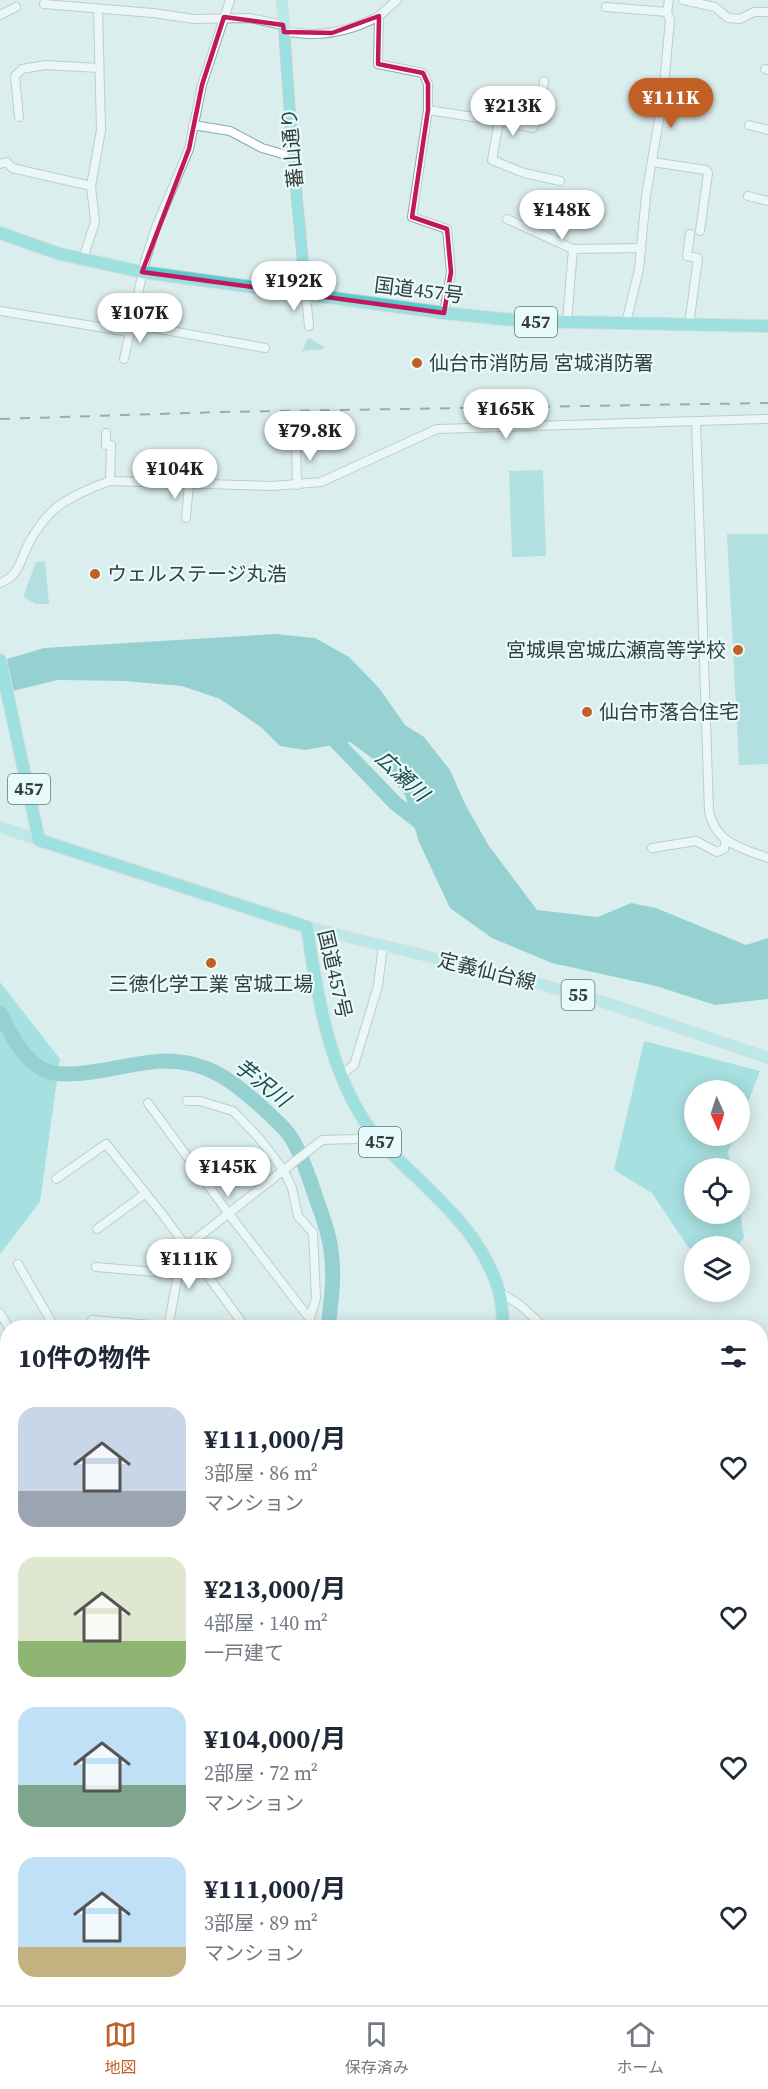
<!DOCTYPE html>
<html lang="ja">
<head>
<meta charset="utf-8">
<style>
	body { margin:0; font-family:"Source Serif 4","Noto Sans JP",serif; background:#f6f6f7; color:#1f2937; height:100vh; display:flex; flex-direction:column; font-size:22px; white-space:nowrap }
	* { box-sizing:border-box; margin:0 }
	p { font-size:20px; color:#747a83 }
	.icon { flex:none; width:33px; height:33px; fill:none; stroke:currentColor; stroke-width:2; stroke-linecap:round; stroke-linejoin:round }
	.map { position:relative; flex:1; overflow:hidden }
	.side { position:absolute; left:0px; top:1320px; width:768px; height:686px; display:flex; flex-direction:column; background:#fff; border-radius:24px 24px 0 0; box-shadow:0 3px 15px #0003 }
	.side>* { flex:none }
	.needle { width:39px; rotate:177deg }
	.tools { position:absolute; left:684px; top:1080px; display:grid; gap:12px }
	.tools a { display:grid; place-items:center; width:66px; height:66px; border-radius:50%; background:#fff; box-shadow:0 3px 15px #0003; font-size:30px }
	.price { position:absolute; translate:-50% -51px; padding:0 14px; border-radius:21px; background:#fff; color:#222; font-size:20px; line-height:39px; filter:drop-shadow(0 2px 3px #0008) }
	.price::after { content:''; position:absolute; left:50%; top:36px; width:18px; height:14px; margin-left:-9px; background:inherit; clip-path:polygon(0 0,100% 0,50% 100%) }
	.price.current { background:#c25f25; color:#fff }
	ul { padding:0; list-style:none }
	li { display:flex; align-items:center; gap:18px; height:150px; padding:0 18px }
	li span { display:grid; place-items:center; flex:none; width:168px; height:120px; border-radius:18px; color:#555 }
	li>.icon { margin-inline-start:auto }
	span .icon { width:72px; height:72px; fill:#fffc; stroke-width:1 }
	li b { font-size:26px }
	h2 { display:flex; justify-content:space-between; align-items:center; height:72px; padding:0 18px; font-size:26px }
	.dock { display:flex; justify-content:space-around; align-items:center; height:84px; border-top:2px solid #e0e1e3; background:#fff; font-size:16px; color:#747a83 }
	.dock a { display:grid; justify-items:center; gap:3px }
	.dock .current { color:#c25f25 }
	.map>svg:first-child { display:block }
	.green { fill:#82cdcf }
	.forest { fill:#69cfd1 }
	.water { fill:#44adaf }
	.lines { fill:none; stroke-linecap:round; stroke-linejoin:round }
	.river { stroke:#44adaf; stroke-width:15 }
	.minor-casing { stroke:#94a6a6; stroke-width:10 }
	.major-casing { stroke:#cbcdcd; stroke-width:12 }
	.highway-casing { stroke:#cbcdcd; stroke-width:14 }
	.minor { stroke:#fff; stroke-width:8 }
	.major { stroke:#99e0e2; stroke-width:10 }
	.highway { stroke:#55cccf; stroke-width:12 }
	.rail { stroke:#505959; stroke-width:2; stroke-dasharray:10 10; stroke-linecap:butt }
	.marked { fill:none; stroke:#c2185b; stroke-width:4.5; stroke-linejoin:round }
	.poi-dot { fill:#c25f25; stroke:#e8fbfb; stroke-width:2 }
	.labels { text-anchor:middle; stroke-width:4.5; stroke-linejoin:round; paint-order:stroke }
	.shield { fill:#e8fbfb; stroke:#6b7676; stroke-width:1.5 }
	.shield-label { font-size:18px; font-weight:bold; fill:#363d3d }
	.street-label { font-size:20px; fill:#363d3d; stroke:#e8fbfb }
	.poi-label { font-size:20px; fill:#363d3d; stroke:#e8fbfb; text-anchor:start }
	.water-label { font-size:21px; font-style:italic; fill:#1e4c4d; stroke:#e8fbfb }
</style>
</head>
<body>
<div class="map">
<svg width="768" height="2005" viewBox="0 0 768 2005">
	<rect width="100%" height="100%" fill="#dbeeee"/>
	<!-- green -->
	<g class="green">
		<polygon points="308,338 323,346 324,349 302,351"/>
		<polygon points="543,470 546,556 512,557 509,471"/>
		<polygon points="727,534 768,534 768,764 739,765"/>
		<polygon points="45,561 49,604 36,604 23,597 36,562"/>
	</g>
	<!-- forest -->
	<g class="forest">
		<polygon points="0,982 60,1059 40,1202 0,1254"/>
		<polygon points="644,1041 760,1071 740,1123 740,1090 694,1090 694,1136 735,1136 728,1152 731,1168 694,1168 694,1214 740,1214 740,1211 744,1237 738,1246 694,1246 694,1250 688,1247 652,1193 614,1170"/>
		<polygon points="7,1664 7,1689 0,1691 0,1665"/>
		<polygon points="7,1912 8,1998 692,1998 702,2005 0,2005 0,1917"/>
	</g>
	<!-- water -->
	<polygon class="water" points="275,634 315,638 349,657 379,688 405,725 424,737 450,770 466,806 489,846 537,910 598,917 631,903 656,908 746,945 768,938 768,999 715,1005 656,986 552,963 492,938 450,908 419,842 405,795 380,764 350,742 305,750 280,746 262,728 220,699 182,686 124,681 58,680 0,694 0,661 44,648"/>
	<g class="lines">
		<!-- river -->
		<g class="river">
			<polyline points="324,729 395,803 426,827"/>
			<path d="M 0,1013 C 10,1033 22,1059 44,1070 C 71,1083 132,1061 165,1061 C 209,1061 234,1082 264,1109 C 274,1119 285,1127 292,1139 C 303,1157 309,1178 316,1198 C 322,1215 329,1233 331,1250 C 335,1276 331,1302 328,1328"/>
			<polyline points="760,1716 768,1719"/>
		</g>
		<defs>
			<g id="minor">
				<polyline points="230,0 202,85 189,149 156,227 144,265 132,324 265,348"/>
				<polyline points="683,0 715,7 728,18 740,19 754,12 768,12"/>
				<polyline points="44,4 153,13 194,19 250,18 283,25"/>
				<polyline points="606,7 667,12 670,20 663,96 646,196 639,269 626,323"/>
				<polyline points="667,12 669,0"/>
				<polyline points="0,15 16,7"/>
				<polyline points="379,16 397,0"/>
				<path d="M 284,32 C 293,32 302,34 312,34 C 337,34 357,28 379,16 L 378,64 L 423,73 L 428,84 L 428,110 L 412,217 L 447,229 L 451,272 L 444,313"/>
				<polyline points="765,69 768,70"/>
				<polyline points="428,110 499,121 533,128 540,112 544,81"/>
				<polyline points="19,117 15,76 22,69 45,65 99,68"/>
				<polyline points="499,121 492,160 524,173 560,181"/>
				<polyline points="193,125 230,131 262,148 293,157"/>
				<polyline points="749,125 768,130"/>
				<polyline points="652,162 706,170 708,173 700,231"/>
				<polyline points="0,164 7,162 12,168 91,186"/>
				<polyline points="748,196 768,201"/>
				<polyline points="507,219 573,249"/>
				<polyline points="83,259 95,222 91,186 101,130 98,9"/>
				<polyline points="306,295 309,326"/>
				<polyline points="0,311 130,332"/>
				<polyline points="567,322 573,249 641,248"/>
				<polyline points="689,325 698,258 687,256 690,234"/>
				<polyline points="124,359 131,327"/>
				<path d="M 696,422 L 709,811 C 715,843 741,848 768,858"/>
				<polyline points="106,433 106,445 111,445 110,481"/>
				<polyline points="296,441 297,485"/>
				<polyline points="186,518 189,484"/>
				<path d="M 0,583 C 18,577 20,562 27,547 C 31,537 39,527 45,519 C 60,500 88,489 110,481 L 273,486 L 321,482 L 437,429 L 768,419"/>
				<polyline points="652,848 696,841 717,852 724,849 726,841"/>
				<polyline points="340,1076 354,1065 378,986 383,945"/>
				<polyline points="187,1101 200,1101 233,1111 259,1138 284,1171 292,1188 298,1216 313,1233 316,1298 307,1328"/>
				<polyline points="148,1103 229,1214 310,1319"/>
				<polyline points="56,1179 106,1144 163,1215 246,1328"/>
				<polyline points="97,1229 146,1193"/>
				<polyline points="18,1264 55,1328"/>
				<polyline points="96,1267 178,1274"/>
				<polyline points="499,1292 520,1305 545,1328"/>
				<polyline points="0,1313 9,1328"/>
				<polyline points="92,1320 186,1328"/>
				<polyline points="168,1328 178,1274 187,1246 322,1140 356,1139 373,1134"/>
				<polyline points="0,1362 8,1358"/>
				<polyline points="760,1380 768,1376"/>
				<polyline points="0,1445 8,1457"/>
				<polyline points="760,1496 768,1502"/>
				<polyline points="0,1537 8,1533"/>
				<polyline points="0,1566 8,1578"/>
				<polyline points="0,1813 8,1811"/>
				<polyline points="760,1883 768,1883"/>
			</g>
			<g id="major">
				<polyline points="282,0 293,157 306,295"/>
				<polyline points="0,827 39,840"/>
				<polyline points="307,927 522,979 613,1005 768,1058"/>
			</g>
			<g id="highway">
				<polyline points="0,233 60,254 142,272 444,313 524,321 768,326"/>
				<path d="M 0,660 L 39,840 L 307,927 C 317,996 330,1077 373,1133 C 382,1146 396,1157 408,1169 C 446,1206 483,1238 499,1291 C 502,1303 502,1316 504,1328"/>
				<polyline points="715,1998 719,2005"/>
			</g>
		</defs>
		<!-- minor casing -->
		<use href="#minor" class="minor-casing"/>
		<!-- major casing -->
		<use href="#major" class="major-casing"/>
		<!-- highway casing -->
		<use href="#highway" class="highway-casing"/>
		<!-- minor -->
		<use href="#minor" class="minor"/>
		<!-- major -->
		<use href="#major" class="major"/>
		<!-- highway -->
		<use href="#highway" class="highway"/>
		<!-- rail -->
		<polyline class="rail" points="0,419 220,412 768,403"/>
	</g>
	<!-- marked area -->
	<path d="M0 0H768V2005H0ZM 379,16 L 378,64 L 423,73 L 428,84 L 428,110 L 412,217 L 447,229 L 451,272 L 444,313 L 142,272 L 189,149 L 202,85 L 224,17 L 283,25 L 284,32 L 332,33 Z" fill="#dbeeee" fill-opacity=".55" fill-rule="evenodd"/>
	<path class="marked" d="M 379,16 L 378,64 L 423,73 L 428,84 L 428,110 L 412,217 L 447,229 L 451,272 L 444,313 L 142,272 L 189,149 L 202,85 L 224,17 L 283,25 L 284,32 L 332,33 Z"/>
	<!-- markers -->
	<g class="poi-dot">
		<circle cx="417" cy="363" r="6"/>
		<circle cx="95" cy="574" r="6"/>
		<circle cx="738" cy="650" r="6"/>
		<circle cx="587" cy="712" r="6"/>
		<circle cx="211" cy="963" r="6"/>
	</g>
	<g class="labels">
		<!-- shield labels -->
		<g class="shield">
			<rect x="515" y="307" width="42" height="30" rx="4.5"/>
			<rect x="8" y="774" width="42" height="30" rx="4.5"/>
			<rect x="561.5" y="980" width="33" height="30" rx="4.5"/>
			<rect x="359" y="1127" width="42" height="30" rx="4.5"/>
		</g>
		<g class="shield-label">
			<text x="536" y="328">457</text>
			<text x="29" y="795">457</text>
			<text x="578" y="1001">55</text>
			<text x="380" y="1148">457</text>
		</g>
		<!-- street labels -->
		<g class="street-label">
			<text transform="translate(292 148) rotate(-95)" y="7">蕃山通り</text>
			<text transform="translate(419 290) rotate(7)" y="7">国道457号</text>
			<text transform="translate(487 971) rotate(14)" y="7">定義仙台線</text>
			<text transform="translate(335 974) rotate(77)" y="7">国道457号</text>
		</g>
		<!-- poi labels -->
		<g class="poi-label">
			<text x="429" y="370">仙台市消防局 宮城消防署</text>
			<text x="107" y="581">ウェルステージ丸浩</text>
			<text x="726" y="657" text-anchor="end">宮城県宮城広瀬高等学校</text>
			<text x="599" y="719">仙台市落合住宅</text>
			<text x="211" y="991" text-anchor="middle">三徳化学工業 宮城工場</text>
		</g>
		<!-- water labels -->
		<g class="water-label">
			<text transform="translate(402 776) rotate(43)" y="7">広瀬川</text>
			<text transform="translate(262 1083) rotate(38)" y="7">芋沢川</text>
		</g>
	</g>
</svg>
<div class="tools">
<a><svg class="needle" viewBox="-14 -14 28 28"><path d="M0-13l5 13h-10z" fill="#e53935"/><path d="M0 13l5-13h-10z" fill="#747a83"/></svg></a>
<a><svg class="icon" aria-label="locate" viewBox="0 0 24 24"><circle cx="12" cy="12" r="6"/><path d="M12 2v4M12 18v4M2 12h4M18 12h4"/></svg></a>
<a><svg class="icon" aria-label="layers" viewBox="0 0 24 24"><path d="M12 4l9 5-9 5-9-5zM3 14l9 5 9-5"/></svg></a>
</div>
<b class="price current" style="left:671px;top:129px">¥111K</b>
<b class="price" style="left:513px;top:137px">¥213K</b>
<b class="price" style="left:562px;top:241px">¥148K</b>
<b class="price" style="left:294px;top:312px">¥192K</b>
<b class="price" style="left:140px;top:344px">¥107K</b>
<b class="price" style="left:506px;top:440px">¥165K</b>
<b class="price" style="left:310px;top:462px">¥79.8K</b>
<b class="price" style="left:175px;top:500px">¥104K</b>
<b class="price" style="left:228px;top:1198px">¥145K</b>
<b class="price" style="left:189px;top:1290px">¥111K</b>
<section class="side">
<h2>10件の物件<svg class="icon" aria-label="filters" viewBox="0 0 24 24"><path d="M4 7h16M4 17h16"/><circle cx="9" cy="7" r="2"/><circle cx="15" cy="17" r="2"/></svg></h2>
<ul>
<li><span style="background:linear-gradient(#c9d6e8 70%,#9aa5b1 0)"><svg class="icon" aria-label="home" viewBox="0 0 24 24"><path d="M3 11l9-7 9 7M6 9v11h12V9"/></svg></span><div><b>¥111,000/月</b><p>3部屋 · 86 m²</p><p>マンション</p></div><svg class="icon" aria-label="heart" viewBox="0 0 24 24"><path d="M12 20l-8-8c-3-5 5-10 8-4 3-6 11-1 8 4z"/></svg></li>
<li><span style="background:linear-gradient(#dfe7d0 70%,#8fb573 0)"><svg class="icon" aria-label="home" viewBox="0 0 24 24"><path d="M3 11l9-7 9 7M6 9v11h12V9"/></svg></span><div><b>¥213,000/月</b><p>4部屋 · 140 m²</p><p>一戸建て</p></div><svg class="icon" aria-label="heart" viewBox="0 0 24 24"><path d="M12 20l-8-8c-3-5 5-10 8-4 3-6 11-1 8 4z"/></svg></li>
<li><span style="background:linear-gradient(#bfe0f5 65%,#7fa58c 0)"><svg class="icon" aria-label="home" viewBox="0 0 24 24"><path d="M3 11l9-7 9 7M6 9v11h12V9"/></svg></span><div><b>¥104,000/月</b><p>2部屋 · 72 m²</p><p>マンション</p></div><svg class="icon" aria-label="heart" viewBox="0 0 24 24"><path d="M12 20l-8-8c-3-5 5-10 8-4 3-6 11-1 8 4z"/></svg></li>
<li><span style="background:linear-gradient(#bfe0f5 75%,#c2b280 0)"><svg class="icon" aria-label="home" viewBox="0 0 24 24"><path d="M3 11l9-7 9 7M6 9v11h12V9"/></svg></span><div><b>¥111,000/月</b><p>3部屋 · 89 m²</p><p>マンション</p></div><svg class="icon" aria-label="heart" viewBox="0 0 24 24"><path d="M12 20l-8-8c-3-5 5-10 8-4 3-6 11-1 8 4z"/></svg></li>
</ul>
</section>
</div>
<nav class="dock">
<a class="current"><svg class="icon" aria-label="map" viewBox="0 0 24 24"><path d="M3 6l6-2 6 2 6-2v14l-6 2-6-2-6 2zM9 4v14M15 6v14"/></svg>地図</a>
<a><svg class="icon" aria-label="saved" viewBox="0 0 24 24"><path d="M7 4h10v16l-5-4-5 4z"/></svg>保存済み</a>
<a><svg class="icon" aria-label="home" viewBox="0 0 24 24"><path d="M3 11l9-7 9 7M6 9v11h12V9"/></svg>ホーム</a>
</nav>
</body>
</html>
